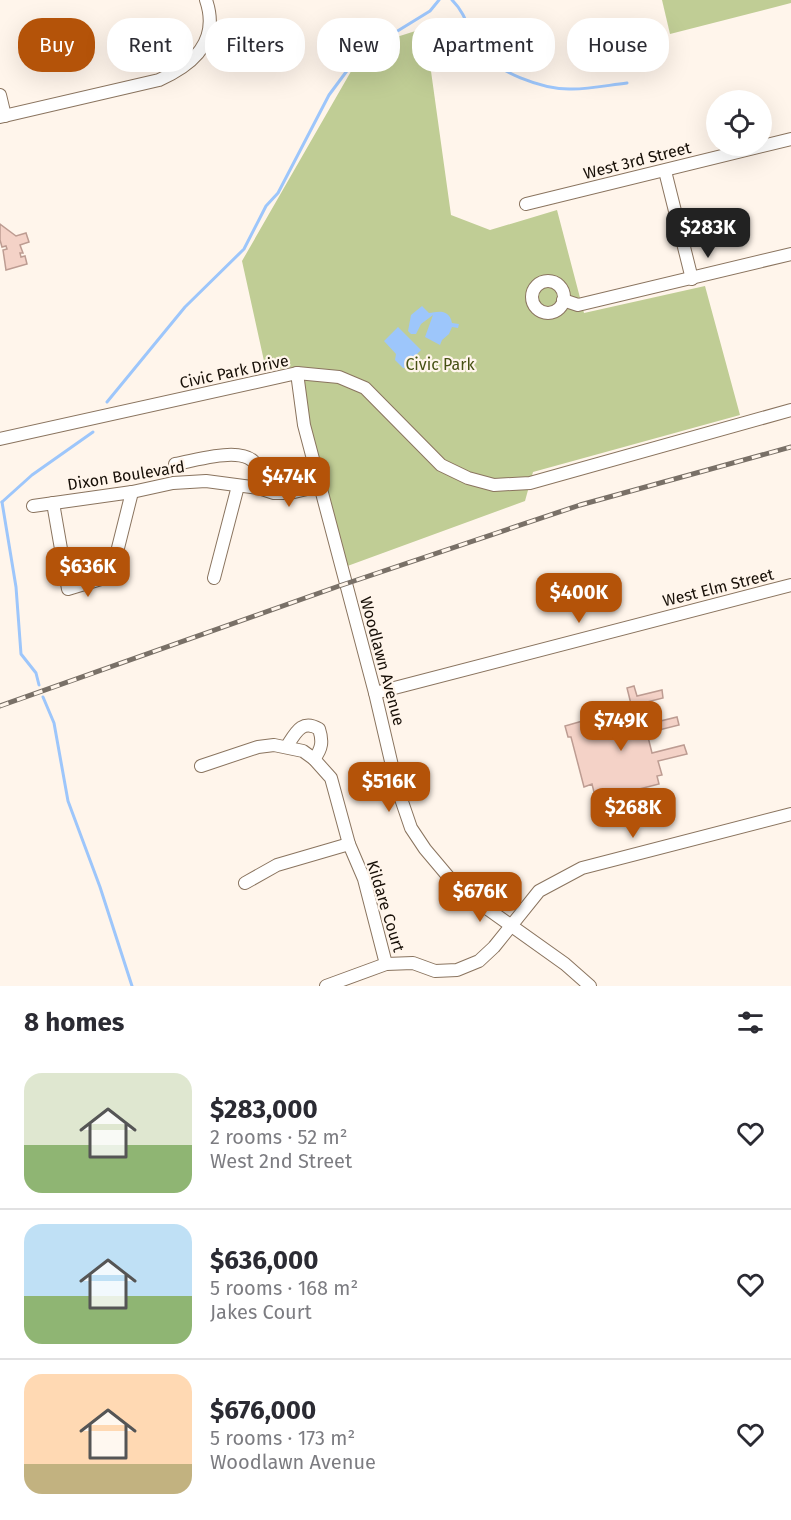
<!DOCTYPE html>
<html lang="en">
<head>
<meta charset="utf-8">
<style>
	body { margin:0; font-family:"Fira Sans",sans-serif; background:#f2f2f3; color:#2b2b33; height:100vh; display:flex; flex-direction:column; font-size:22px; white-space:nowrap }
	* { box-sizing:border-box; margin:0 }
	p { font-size:20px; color:#7c7c81 }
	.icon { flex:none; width:33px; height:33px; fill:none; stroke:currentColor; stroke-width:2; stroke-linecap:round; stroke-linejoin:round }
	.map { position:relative; height:986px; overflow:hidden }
	.side { display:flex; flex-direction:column; background:#fff; flex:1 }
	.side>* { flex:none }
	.banner { position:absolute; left:18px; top:18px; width:756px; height:54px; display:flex; gap:12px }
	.tools { position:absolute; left:706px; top:90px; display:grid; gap:12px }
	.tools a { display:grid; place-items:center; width:66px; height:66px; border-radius:50%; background:#fff; box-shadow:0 6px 24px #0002; font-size:30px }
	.price { position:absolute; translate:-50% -51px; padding:0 14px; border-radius:12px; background:#b45309; color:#fff; font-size:20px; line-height:39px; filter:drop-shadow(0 2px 3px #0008) }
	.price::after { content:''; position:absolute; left:50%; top:36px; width:18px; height:14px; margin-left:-9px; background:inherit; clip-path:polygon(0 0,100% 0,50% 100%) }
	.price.selected { background:#222; color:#fff }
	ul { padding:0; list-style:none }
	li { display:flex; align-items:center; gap:18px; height:150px; padding:0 24px }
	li+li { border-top:2px solid #e1e1e2 }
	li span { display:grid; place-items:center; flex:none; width:168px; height:120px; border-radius:18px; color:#555 }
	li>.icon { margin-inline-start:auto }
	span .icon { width:72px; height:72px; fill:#fffc; stroke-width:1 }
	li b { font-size:26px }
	h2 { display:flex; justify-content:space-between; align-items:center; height:72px; padding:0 24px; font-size:26px }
	.pill { padding:0 21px; border-radius:24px; background:#fff; box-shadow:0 6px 24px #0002; font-size:21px; line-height:54px }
	.pill.selected { background:#b45309; color:#fff }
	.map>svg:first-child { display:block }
	.green { fill:#c0cd95 }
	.water { fill:#9dc6fb }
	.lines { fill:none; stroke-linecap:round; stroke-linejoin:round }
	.stream { stroke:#9dc6fb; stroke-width:3 }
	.building { fill:#f4d2c7; stroke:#bd9c92; stroke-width:1.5 }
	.minor-casing { stroke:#8a745f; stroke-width:14 }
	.minor { stroke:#fff; stroke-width:12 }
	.rail-casing { stroke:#797067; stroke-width:5 }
	.rail { stroke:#fff5eb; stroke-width:3; stroke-dasharray:9; stroke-linecap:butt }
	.labels { text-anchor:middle; stroke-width:4.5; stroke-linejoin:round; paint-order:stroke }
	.street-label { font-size:16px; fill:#170f07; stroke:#fff5eb }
	.park-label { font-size:16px; fill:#475114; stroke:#fff5eb }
</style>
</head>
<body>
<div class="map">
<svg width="791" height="986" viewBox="0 0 791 986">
	<rect width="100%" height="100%" fill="#fff5eb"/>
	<!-- green -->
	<g class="green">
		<polygon points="662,0 791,0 791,3 670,34"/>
		<polygon points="425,28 451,215 490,230 557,210 584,313 705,286 740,415 533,472 525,501 342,568 298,397 296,367 266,370 242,261 365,47"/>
	</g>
	<!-- water -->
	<g class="water">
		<path d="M 422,306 L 429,313 C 437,312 449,308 452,323 L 459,324 L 458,328 L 452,327 L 449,334 L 442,340 L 440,345 L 425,337 L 433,315 L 421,324 L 416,334 L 411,334 L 408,331 L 411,315 Z"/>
		<polygon points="398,327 421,350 407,364 409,366 406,368 403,368 395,360 396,354 384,341"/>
	</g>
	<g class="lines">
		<!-- stream -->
		<g class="stream">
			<path d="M 452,0 C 468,16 467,30 478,48 C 494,72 544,90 572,89 C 591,89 609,85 627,83"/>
			<polyline points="107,402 185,307 244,249 266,206 278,193 329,95 352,64 391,35 430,11 439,0"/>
			<polyline points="2,502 16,587 21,654 36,673 39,685"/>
			<polyline points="2,502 32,475 93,432"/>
			<polyline points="43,697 54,723 68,801 100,887 132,986"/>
		</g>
	</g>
	<!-- building -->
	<g class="building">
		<polygon points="0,224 16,236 26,233 29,242 20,245 23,253 20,253 21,257 25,256 27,264 6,270 3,250 7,249 6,246 2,247 0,240"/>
		<polygon points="634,686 637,696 662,690 663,698 639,704 644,725 677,717 679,725 647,733 652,753 684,745 687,754 658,761 662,775 657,776 659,784 596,800 592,784 584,787 571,737 568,737 565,726 586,720 589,732 635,720 627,688"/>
	</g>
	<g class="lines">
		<defs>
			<g id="minor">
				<polyline points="0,95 5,116"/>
				<path d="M 0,117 L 159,80 C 193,65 220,41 206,0"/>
				<polyline points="665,171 692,279"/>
				<polyline points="526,204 791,139"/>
				<circle cx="548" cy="297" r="16"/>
				<polyline points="563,300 578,305 791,254"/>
				<polyline points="297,373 304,425 375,693 397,787 411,828 425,849 457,887 565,964 590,986"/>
				<polyline points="0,439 297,373 339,377 365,388 441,465 468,478 494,485 530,483 791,410"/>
				<path d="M 175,464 C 196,461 250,442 258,469 C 259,475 259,482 259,488"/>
				<polyline points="259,488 316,471"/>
				<polyline points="53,503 68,589 111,576 132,492"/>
				<polyline points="33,506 132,492 173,483 206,481 259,488 274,493 290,493 320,486"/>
				<polyline points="214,578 238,486"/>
				<polyline points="375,693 791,585"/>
				<path d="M 287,746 C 296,732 302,719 319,729 C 323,741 322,749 314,759"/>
				<polyline points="201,766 258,747 274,745 303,751 314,759 331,778 349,844 364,879 386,964"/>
				<polyline points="245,883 277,865 349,844"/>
				<polyline points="326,986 386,964 413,963 435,971 457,970 479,961 494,947 539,891 582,868 791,814"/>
			</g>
		</defs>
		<!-- minor casing -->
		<use href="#minor" class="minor-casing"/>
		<!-- minor -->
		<use href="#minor" class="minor"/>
		<defs>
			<polyline id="rail" points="0,706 339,586 580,505 791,447"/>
		</defs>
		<!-- rail casing -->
		<use href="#rail" class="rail-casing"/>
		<!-- rail -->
		<use href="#rail" class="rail"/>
	</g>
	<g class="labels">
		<!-- street labels -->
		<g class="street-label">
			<text transform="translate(637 160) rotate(-14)" y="6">West 3rd Street</text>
			<text transform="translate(234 371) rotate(-12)" y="6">Civic Park Drive</text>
			<text transform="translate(126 475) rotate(-9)" y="6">Dixon Boulevard</text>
			<text transform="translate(718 587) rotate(-14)" y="6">West Elm Street</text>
			<text transform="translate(383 661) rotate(75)" y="6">Woodlawn Avenue</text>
			<text transform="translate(386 906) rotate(73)" y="6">Kildare Court</text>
		</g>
		<!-- park labels -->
		<g class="park-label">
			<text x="440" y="370">Civic Park</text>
		</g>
	</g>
</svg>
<div class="tools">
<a><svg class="icon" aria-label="locate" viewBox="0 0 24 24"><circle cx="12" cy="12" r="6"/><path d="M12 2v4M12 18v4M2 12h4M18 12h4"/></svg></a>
</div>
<b class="price selected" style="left:708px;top:259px">$283K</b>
<b class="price" style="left:289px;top:508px">$474K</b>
<b class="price" style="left:88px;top:598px">$636K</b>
<b class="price" style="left:579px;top:624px">$400K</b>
<b class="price" style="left:621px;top:752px">$749K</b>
<b class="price" style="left:389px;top:813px">$516K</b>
<b class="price" style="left:633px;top:839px">$268K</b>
<b class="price" style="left:480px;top:923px">$676K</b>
<div class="banner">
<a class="pill selected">Buy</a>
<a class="pill">Rent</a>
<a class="pill">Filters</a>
<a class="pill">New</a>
<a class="pill">Apartment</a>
<a class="pill">House</a>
</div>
</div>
<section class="side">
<h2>8 homes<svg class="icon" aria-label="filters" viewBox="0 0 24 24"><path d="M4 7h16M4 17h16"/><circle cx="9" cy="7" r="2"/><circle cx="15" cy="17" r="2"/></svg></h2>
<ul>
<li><span style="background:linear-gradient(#dfe7d0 60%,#8fb573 0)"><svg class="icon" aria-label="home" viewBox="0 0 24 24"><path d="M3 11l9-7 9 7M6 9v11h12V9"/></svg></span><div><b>$283,000</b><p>2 rooms · 52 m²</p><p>West 2nd Street</p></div><svg class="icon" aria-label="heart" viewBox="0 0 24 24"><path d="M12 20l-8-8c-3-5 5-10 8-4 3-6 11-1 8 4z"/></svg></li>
<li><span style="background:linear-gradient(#bfe0f5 60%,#8fb573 0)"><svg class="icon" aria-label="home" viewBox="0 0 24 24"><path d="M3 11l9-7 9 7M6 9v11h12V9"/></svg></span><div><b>$636,000</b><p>5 rooms · 168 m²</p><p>Jakes Court</p></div><svg class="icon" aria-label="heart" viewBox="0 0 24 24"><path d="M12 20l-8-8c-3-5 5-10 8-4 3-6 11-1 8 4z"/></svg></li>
<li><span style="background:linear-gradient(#ffd9b3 75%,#c2b280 0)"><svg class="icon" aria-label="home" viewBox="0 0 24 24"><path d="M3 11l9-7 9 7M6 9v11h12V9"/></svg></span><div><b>$676,000</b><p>5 rooms · 173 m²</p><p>Woodlawn Avenue</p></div><svg class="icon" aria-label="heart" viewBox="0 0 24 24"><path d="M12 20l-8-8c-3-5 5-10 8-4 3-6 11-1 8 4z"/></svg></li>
</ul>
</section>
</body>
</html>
